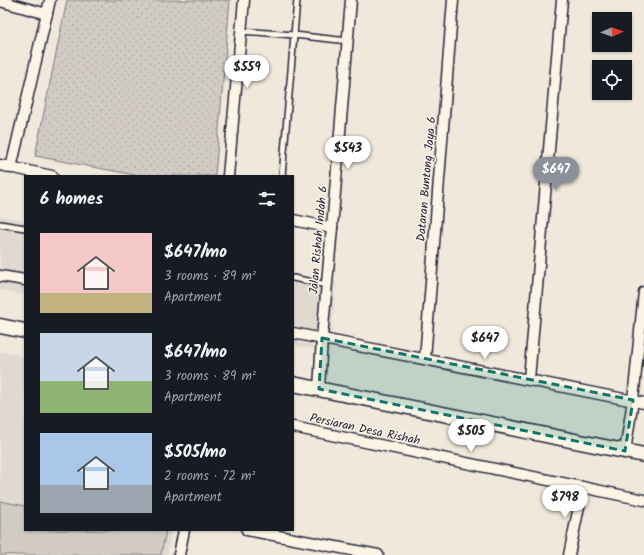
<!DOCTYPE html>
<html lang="en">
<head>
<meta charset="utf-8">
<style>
	body { margin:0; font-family:Kalam,sans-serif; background:#242831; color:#f1f3f6; height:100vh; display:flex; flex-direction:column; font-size:15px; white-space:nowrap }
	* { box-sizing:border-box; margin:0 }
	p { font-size:13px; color:#9ea1a6 }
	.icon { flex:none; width:22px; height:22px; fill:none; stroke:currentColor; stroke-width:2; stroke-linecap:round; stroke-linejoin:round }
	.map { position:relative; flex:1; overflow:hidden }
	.sheet { position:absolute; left:24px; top:175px; width:270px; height:356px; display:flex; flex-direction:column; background:#171b24; border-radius:0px; box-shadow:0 1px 3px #0004 }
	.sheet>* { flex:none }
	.needle { width:26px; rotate:88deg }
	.tools { position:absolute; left:592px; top:12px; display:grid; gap:8px }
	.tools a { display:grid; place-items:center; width:40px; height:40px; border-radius:0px; background:#171b24; box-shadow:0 1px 3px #0004; font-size:20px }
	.price { position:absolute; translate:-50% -34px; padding:0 9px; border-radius:14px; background:#fff; color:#222; font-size:13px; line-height:26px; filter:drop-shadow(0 1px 2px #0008) }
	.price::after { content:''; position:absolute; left:50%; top:24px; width:12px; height:9px; margin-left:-6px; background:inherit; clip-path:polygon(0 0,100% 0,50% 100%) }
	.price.on { background:#8c9099; color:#fff }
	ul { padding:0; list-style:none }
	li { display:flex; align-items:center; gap:12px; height:100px; padding:0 16px }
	li span { display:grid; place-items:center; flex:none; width:112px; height:80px; border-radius:0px; color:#555 }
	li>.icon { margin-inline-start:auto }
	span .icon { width:48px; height:48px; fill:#fffc; stroke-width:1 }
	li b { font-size:17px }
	h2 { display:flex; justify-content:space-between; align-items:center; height:48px; padding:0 16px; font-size:17px }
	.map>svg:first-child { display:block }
	.built { fill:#e0d9cf }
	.park { fill:url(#park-dots); stroke:#7a767f }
	.garden { fill:#d1cbc3; stroke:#7a767f }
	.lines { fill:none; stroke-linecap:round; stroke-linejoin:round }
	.service-casing { stroke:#22223b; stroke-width:8 }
	.minor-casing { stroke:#22223b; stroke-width:13 }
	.secondary-casing { stroke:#22223b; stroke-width:17 }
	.service { stroke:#fcf5e5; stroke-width:5 }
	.minor { stroke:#fcf5e5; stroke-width:10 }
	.secondary { stroke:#fcf5e5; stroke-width:14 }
	.marked { fill:#0f766e; fill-opacity:0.2; stroke:#0f766e; stroke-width:3; stroke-dasharray:8 5; stroke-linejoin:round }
	.labels { text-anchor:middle; stroke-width:3; stroke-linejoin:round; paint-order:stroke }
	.street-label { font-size:12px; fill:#22223b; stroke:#fcf5e5 }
</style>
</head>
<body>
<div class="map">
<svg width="644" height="555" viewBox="0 0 644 555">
	<defs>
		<pattern id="park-dots" width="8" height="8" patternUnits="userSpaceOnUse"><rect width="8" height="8" fill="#d1cbc3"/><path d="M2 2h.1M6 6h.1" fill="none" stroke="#b3aea8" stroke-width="1.8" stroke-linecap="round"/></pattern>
	</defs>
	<rect width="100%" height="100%" fill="#efe8db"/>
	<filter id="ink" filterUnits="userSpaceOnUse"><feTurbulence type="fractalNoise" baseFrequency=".025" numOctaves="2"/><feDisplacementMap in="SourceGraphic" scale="8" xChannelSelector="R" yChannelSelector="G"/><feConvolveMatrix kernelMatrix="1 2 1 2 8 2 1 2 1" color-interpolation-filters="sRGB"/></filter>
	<g filter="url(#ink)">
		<!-- built -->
		<g class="built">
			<polygon points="0,216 25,221 25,295 0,290"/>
			<polygon points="293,274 336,282 330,352 293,345"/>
			<polygon points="0,351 25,356 25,530 172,530 167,555 0,555"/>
		</g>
		<!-- park -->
		<polygon class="park" points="67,0 230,0 215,176 140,176 35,156"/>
		<!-- garden -->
		<polygon class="garden" points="0,501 25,506 25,530 161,530 166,531 161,555 0,555"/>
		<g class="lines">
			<defs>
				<g id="service">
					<polyline points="241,31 294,35 348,41"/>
					<polyline points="282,176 297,0"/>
					<polyline points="0,224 25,228"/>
					<polyline points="293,278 327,285"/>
				</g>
				<g id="minor">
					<polyline points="0,1 47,14"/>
					<polyline points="0,165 52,176"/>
					<polyline points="11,168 50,0"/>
					<polyline points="228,176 244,0"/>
					<polyline points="293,220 332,228"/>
					<polyline points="0,276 25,280"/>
					<polyline points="293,333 644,403"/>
					<polyline points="425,359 453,0"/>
					<polyline points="529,379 562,0"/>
					<polyline points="319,389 322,338 332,228 351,0"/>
					<polyline points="293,427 644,500"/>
					<polyline points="625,451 633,400 644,292"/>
					<polyline points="247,530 378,555"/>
					<polyline points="179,555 184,530"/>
					<polyline points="569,555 583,487"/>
				</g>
				<g id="secondary">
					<polyline points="0,326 25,331"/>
					<polyline points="293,384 428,411 644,455"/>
				</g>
			</defs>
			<!-- service casing -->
			<use href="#service" class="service-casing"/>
			<!-- minor casing -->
			<use href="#minor" class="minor-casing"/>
			<!-- secondary casing -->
			<use href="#secondary" class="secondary-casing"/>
			<!-- service -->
			<use href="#service" class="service"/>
			<!-- minor -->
			<use href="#minor" class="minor"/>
			<!-- secondary -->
			<use href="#secondary" class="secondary"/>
		</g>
	</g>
	<!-- marked area -->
	<path class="marked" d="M 322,338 L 633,400 L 625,451 L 319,389 Z"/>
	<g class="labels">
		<!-- street labels -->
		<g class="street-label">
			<text transform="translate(426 179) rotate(-85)" y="4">Dataran Buntong Jaya 6</text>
			<text transform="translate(318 240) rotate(-85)" y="4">Jalan Rishah Indah 6</text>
			<text transform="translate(365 429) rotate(12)" y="4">Persiaran Desa Rishah</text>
		</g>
	</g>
</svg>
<div class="tools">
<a><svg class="needle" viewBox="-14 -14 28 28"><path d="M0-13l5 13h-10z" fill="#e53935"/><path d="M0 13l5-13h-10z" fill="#9ea1a6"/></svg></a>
<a><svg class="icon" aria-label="locate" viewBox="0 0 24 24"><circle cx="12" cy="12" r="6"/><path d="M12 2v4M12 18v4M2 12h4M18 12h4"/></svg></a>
</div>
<b class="price" style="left:247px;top:89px">$559</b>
<b class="price" style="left:348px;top:170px">$543</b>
<b class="price on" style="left:556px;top:191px">$647</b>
<b class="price" style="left:485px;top:360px">$647</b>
<b class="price" style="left:471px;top:453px">$505</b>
<b class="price" style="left:565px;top:519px">$798</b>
<section class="sheet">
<h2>6 homes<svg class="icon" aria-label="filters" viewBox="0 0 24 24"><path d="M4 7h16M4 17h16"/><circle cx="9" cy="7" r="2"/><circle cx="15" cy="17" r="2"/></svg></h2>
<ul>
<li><span style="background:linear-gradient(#f6c9c9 75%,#c2b280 0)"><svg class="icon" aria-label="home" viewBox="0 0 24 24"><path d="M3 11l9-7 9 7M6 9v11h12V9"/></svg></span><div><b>$647/mo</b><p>3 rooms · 89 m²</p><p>Apartment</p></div></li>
<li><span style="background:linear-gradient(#c9d6e8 60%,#8fb573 0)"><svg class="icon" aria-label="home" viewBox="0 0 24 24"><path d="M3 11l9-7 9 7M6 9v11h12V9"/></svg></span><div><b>$647/mo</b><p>3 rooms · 89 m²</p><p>Apartment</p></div></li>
<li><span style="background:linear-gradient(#a9c7e8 65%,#9aa5b1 0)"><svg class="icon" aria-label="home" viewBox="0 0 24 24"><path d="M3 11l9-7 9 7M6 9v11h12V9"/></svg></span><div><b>$505/mo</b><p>2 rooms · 72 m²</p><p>Apartment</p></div></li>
</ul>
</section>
</div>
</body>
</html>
